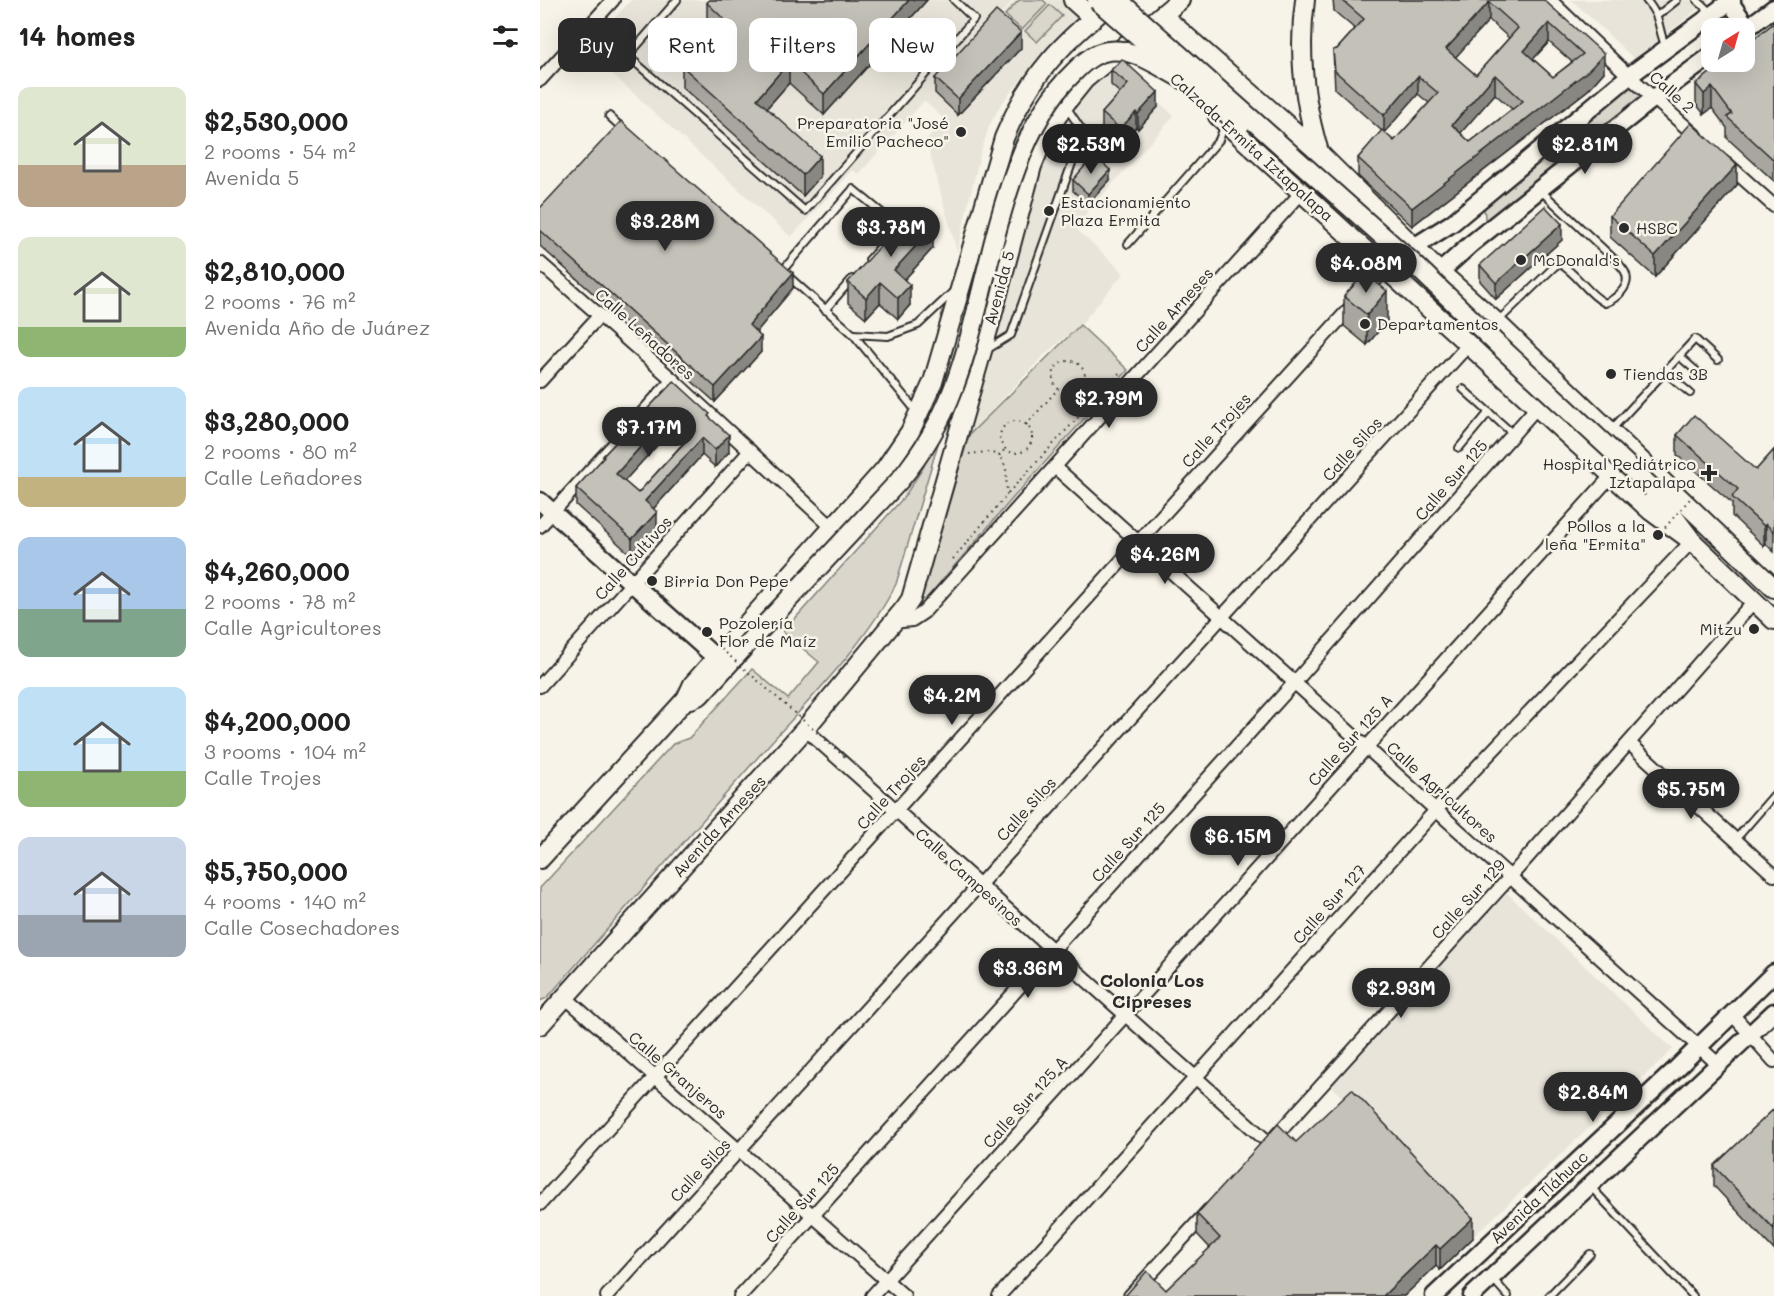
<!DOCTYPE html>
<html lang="en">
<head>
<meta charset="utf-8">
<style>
	body { margin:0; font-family:Mali,sans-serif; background:#f2f2f2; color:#222; height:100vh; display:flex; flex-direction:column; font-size:22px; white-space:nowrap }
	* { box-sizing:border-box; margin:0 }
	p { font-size:20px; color:#767676 }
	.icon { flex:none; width:33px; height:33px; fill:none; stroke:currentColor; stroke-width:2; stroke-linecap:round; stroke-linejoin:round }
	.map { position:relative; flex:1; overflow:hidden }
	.sheet { display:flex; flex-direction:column; background:#fff; width:540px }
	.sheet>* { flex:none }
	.top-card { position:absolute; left:18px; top:18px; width:570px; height:54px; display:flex; gap:12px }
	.needle { width:39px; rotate:37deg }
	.tools { position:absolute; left:1161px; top:18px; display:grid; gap:12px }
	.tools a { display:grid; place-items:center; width:54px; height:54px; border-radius:12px; background:#fff; box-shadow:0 6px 24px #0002; font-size:30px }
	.price { position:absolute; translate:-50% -51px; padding:0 14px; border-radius:21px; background:#2b2b2b; color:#fff; font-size:20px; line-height:39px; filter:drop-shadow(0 2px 3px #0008) }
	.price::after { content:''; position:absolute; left:50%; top:36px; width:18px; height:14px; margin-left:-9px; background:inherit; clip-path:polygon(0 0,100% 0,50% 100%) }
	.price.on { background:#222; color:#fff }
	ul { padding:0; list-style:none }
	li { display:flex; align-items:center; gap:18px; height:150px; padding:0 18px }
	li span { display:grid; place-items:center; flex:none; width:168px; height:120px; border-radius:12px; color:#555 }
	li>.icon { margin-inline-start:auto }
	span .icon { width:72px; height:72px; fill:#fffc; stroke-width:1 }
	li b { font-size:26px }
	h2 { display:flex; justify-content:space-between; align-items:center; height:72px; padding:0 18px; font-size:26px }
	.pill { padding:0 21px; border-radius:12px; background:#fff; box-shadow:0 6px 24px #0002; font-size:21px; line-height:54px }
	.pill.on { background:#2b2b2b; color:#fff }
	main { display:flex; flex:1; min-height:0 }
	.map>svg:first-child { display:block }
	.built { fill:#e8e4da }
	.green { fill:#dad6cc; stroke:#82807c; stroke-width:1.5 }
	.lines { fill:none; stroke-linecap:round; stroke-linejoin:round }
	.lane-casing { stroke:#2b2b2b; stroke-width:10 }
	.street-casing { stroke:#2b2b2b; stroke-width:16 }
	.secondary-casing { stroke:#2b2b2b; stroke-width:21 }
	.primary-casing { stroke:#2b2b2b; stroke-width:22 }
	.path { stroke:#2b2b2b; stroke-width:2; stroke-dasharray:1.5 4.5; stroke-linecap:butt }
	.lane { stroke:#f7f3e8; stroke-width:6 }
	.street { stroke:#f7f3e8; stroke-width:12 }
	.secondary { stroke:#f7f3e8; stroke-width:16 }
	.primary { stroke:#f7f3e8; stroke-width:18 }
	.primary-bridge-casing { stroke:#2b2b2b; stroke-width:22; stroke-linecap:butt }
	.path-bridge { stroke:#2b2b2b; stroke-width:2; stroke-dasharray:1.5 4.5; stroke-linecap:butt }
	.primary-bridge { stroke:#f7f3e8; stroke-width:18 }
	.wall { fill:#a9a69f; stroke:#2b2b2b; stroke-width:1.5; fill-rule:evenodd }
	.shaded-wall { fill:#898782; stroke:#2b2b2b; stroke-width:1.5 }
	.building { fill:#c4c1b9; stroke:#2b2b2b; stroke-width:1.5; fill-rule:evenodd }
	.poi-dot { fill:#2b2b2b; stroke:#f7f3e8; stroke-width:2 }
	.labels { text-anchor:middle; stroke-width:5; stroke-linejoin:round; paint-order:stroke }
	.street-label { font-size:16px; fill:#2b2b2b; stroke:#f7f3e8 }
	.poi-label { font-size:16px; fill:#2b2b2b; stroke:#f7f3e8; text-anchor:start }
	.neighbourhood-label { font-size:18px; font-weight:bold; fill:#2b2b2b; stroke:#f7f3e8 }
</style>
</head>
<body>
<main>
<section class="sheet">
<h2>14 homes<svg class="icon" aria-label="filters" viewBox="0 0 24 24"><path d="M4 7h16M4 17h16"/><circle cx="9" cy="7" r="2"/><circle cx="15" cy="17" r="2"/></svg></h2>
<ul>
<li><span style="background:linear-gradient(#dfe7d0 65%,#b9a48a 0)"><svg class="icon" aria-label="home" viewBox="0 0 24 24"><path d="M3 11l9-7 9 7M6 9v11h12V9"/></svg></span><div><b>$2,530,000</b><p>2 rooms · 54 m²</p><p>Avenida 5</p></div></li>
<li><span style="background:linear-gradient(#dfe7d0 75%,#8fb573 0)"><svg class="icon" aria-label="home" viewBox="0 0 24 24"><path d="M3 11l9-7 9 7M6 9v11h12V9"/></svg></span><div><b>$2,810,000</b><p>2 rooms · 76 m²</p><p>Avenida Año de Juárez</p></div></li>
<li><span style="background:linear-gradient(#bfe0f5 75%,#c2b280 0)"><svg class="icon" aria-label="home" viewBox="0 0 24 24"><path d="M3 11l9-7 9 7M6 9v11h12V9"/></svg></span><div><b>$3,280,000</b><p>2 rooms · 80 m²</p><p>Calle Leñadores</p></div></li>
<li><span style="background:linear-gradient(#a9c7e8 60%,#7fa58c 0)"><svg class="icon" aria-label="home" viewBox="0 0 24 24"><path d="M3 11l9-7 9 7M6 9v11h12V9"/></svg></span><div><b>$4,260,000</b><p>2 rooms · 78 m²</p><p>Calle Agricultores</p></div></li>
<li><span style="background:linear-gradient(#bfe0f5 70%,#8fb573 0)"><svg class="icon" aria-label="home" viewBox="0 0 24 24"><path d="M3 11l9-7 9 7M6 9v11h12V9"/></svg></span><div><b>$4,200,000</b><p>3 rooms · 104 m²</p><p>Calle Trojes</p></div></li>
<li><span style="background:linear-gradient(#c9d6e8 65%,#9aa5b1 0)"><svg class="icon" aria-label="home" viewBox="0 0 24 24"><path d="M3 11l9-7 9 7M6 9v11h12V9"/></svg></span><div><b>$5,750,000</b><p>4 rooms · 140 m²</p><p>Calle Cosechadores</p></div></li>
</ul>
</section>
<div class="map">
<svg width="1234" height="1296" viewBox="0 0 1234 1296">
	<rect width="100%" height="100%" fill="#f7f3e8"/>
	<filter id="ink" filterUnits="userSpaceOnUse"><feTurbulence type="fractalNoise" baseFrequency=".0167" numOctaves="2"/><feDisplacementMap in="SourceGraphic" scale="12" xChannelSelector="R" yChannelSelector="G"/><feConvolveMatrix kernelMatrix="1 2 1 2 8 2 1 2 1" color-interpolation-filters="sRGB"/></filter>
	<g filter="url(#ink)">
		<!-- built -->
		<g class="built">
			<polygon points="91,0 473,0 401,83 475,0 524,0 536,10 537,20 498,59 461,104 450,124 440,154 417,252 386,140 404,119 384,101 319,174 313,170 251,237 46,50"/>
			<polygon points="1032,0 1170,0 1094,59"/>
			<polygon points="576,62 634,116 534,227 584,273 540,325 506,353 429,435 453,335 509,143 546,87"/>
			<polygon points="967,893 1133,1049 935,1235 790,1085"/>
		</g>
		<!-- green -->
		<g class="green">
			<polygon points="479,0 503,0 507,4 482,30 465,15"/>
			<polygon points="510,5 522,16 497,42 485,31"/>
			<polygon points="1087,84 1106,100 946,230 944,206"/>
			<polygon points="540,325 588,370 472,499 385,600 381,598 429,435"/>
			<path d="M 404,424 L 356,584 C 327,642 270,699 226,748 C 153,832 80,915 7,998 L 0,1001 L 0,888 L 133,744 L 149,738 L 212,669 L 248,699 L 279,662 L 243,632 L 364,497 L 383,468 Z"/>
		</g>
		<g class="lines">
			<defs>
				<g id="lane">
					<polyline points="137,0 88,56 265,211 434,19 414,0"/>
					<path d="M 1106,0 C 1122,19 1117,27 1126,48"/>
					<polyline points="1157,0 1172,14"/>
					<polyline points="1118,15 1137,0"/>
					<polyline points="69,116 82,128"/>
					<polyline points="588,244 679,140 684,127"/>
					<polyline points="242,271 313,189 358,226 329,260"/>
					<polyline points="248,276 313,334 377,412"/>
					<polyline points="285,310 312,279"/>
					<path d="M 959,320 L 1015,266 L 1020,264 C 1038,274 1047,294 1065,303 C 1076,299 1092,286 1085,272 C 1083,268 1078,263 1075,260 L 1000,190"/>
					<polyline points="313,334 348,336 378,325 414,291"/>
					<polyline points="448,349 471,335 543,132 527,108"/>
					<polyline points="1139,356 1163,377"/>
					<polyline points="1125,372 1150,393"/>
					<polyline points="923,389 973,434"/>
					<polyline points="1071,430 1155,339 1178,360"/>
					<polyline points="919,448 949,412"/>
					<polyline points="1195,840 1234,795"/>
					<polyline points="1050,1186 1153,1296"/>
					<polyline points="952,1278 968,1296"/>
					<polyline points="1009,1296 1050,1254"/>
				</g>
				<g id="street">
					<polyline points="1010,0 1089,76 1157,137"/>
					<polyline points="0,80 73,0"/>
					<polyline points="1186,163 1234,206"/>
					<polyline points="0,263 133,380 293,528"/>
					<polyline points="0,381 60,315"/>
					<polyline points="515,467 1178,1064"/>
					<polyline points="0,526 133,380"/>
					<polyline points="353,622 372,620 384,612 762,192"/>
					<polyline points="0,686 210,451"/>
					<polyline points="265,729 729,1143"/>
					<polyline points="1089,743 1234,875"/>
					<polyline points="25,997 364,1296"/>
					<polyline points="1192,1014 1234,1061"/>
					<polyline points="733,1139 971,876 1214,601"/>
					<polyline points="0,1204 846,268"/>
					<polyline points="67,1296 929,344"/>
					<polyline points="200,1296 755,682 997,407"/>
					<polyline points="332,1296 1072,475"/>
					<polyline points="459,1296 896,810 1152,541"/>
					<polyline points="590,1296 669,1210"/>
				</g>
				<g id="secondary">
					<polyline points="1190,2 1208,28"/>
					<polyline points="1204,30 1234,8"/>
					<polyline points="874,247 912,223 1089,76 1192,0"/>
					<polyline points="900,272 931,244 1114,98 1172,55"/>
					<polyline points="0,501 176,658"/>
					<polyline points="894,1296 1135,1070 1234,973"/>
					<polyline points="932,1296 1234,1012"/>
				</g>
				<g id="primary">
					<polyline points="533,0 553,18"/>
					<path d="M 765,0 C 758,51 764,103 779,152"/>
					<polyline points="622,15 779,153 891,264 957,323 1234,588"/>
					<polyline points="678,116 1111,511 1152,541"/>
					<polyline points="1112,488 1152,541 1234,620"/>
					<polyline points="146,699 151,699 160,695 206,645"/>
					<path d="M 0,859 L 146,699 L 153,684 L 345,469 L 370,432 L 393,382 L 464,138 C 491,73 522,43 575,0"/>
					<polyline points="0,1025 265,729 365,608 371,599 452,316 492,166 504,137 525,104 545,79 640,0"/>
				</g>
			</defs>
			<!-- lane casing -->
			<use href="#lane" class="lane-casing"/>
			<!-- street casing -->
			<use href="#street" class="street-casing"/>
			<!-- secondary casing -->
			<use href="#secondary" class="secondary-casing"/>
			<!-- primary casing -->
			<use href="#primary" class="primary-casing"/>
			<!-- path -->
			<g class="path">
				<circle cx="529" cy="377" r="16"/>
				<circle cx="476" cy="437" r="16"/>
				<polyline points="486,425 518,389"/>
				<polyline points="429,454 447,452 460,455 465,449"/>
				<polyline points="468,493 582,370"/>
				<polyline points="413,559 467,495 466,468 460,455"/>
			</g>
			<!-- lane -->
			<use href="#lane" class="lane"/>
			<!-- street -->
			<use href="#street" class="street"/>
			<!-- secondary -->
			<use href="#secondary" class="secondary"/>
			<!-- primary -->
			<use href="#primary" class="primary"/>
			<defs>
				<g id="primary-bridge">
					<polyline points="557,0 700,125"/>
					<polyline points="578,0 874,264 956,343 1112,488"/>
					<path d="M 206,645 L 359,481 C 383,452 401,422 414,387 C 450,292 459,144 534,72 C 544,62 554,53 568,51 C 595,46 626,72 651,83"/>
				</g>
			</defs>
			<!-- primary-bridge casing -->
			<use href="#primary-bridge" class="primary-bridge-casing"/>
			<!-- path-bridge -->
			<g class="path-bridge">
				<polyline points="1121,532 1156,492"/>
				<polyline points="177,645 305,757"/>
			</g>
			<!-- primary-bridge -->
			<use href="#primary-bridge" class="primary-bridge"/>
		</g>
		<!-- wall -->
		<g class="wall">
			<polygon points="169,0 387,0 284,115 249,83 227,108 280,177 263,196 142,87 142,66 174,30 167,24 167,3"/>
			<path d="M 793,0 L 1004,0 L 1064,72 L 1048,90 L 872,226 L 818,176 L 818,158 L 842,131 L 795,89 L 793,50 L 797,49 L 815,29 L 794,11 ZM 949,20 L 969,38 L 936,75 L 915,57 ZM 1009,42 L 1032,62 L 1013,77 L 993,59 ZM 878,94 L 889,103 L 854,141 L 844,132 ZM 955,94 L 972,109 L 930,142 L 920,133 Z"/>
			<polygon points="1234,23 1234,181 1187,138 1187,128 1172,108 1164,114 1156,104 1156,84"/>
			<polygon points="481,48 418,115 395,93 395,78"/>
			<polygon points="571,70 618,107 598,129 596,127 580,145 562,129 562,113 580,93 571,85"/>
			<polygon points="533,180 570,180 548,204 533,191"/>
			<polygon points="1197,185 1115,277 1070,237 1070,216"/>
			<polygon points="0,208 253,288 216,332 221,352 175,402 0,246"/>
			<polygon points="1022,240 956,299 940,281 940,265"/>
			<polygon points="393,248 364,280 370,305 358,319 340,303 326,318 308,303 308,282"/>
			<polygon points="804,296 847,321 827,345 804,326"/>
			<path d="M 134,381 L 170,418 L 189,452 L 175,467 L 162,455 L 114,508 L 117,529 L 92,556 L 36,505 L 36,488 L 63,459 L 63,456 ZM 136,430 L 146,440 L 98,493 L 84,481 L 123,439 L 126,441 Z"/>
			<polygon points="1137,435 1216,470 1234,450 1234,552 1226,544 1224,546 1192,516 1192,503 1137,455"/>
			<polygon points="1234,1109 1234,1250 1174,1186 1174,1166"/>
			<polygon points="756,1142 933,1238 900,1270 896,1266 864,1296 585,1296 626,1290 670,1248 657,1234 657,1214"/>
		</g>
		<!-- shaded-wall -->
		<g class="shaded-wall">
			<polygon points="369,0 387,0 284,115 284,94"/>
			<polygon points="949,2 949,20 906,68 906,49"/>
			<polygon points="1009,23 1009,42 984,69 984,51"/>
			<polygon points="481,32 481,48 418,115 418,99"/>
			<polygon points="1064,54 1064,72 1048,90 872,226 872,208"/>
			<polygon points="249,62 249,83 217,119 217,99"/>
			<polygon points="955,75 955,94 912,143 912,125"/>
			<polygon points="878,76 878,94 844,133 844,115"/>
			<polygon points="1172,87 1172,108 1164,114 1164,94"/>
			<polygon points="618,92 618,107 598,129 598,114"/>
			<polygon points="596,112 596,127 580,145 580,129"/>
			<polygon points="280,156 280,177 263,196 263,175"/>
			<polygon points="1197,165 1197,185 1115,277 1115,256"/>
			<polygon points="570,170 570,180 548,204 548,194"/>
			<polygon points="1022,224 1022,240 956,299 956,283"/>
			<polygon points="393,227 393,248 354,291 354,270"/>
			<polygon points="253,273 253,288 209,341 209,325"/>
			<polygon points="340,282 340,303 326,318 326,298"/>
			<polygon points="370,285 370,305 358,319 358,298"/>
			<polygon points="847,291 847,321 827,345 827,315"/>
			<polygon points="221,337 221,352 175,402 175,387"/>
			<polygon points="136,413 136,430 126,441 126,424"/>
			<polygon points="123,422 123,439 76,490 76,474"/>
			<polygon points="189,435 189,452 175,467 175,450"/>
			<polygon points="162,438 162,455 105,518 105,501"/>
			<polygon points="117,512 117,529 92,556 92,539"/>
			<polygon points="1226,524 1226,544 1224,546 1224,526"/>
			<polygon points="933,1218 933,1238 900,1270 900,1249"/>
			<polygon points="896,1245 896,1266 864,1296 843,1296"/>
		</g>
		<!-- building -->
		<g class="building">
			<polygon points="169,0 369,0 284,94 249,62 217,99 280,156 263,175 142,66 184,19 167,3"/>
			<path d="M 802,0 L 1004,0 L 1064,54 L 1048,71 L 872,208 L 818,158 L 842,130 L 854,141 L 898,93 L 878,76 L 844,115 L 795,71 L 793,50 L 797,49 L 824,19 ZM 949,2 L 978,28 L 936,75 L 906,49 ZM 1009,23 L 1043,54 L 1013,77 L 984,51 ZM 955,75 L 983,101 L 930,142 L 912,125 Z"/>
			<polygon points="456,11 481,32 418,99 395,78"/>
			<polygon points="1234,23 1234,160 1187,117 1192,114 1172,87 1164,94 1156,84 1184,62 1204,62 1204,46"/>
			<polygon points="582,59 618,92 598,114 596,112 580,129 562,113 588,84 571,70"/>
			<polygon points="81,121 253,273 209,325 221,337 175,387 0,230 0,208"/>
			<polygon points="1151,123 1197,165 1115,256 1070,216"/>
			<polygon points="554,155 570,170 548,194 533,180"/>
			<polygon points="1005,206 1022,224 956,283 940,265"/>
			<polygon points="373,210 393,227 354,270 370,285 358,298 340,282 326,298 308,282"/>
			<polygon points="825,273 847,291 827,315 804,296"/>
			<path d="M 134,381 L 170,414 L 168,416 L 189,435 L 175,450 L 162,438 L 105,501 L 117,512 L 92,539 L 36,488 L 64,457 L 63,456 ZM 136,413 L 155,431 L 98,493 L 76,474 L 123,422 L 126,424 Z"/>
			<polygon points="1154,415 1216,470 1234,450 1234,532 1226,524 1224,526 1192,497 1198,489 1137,435"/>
			<polygon points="812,1089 933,1218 900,1249 896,1245 843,1296 585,1296 607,1271 626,1290 680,1238 657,1214 738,1124 756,1142"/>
			<polygon points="1234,1109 1234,1229 1174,1166"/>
		</g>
	</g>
	<!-- markers -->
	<g class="poi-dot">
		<circle cx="421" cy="132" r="6"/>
		<circle cx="509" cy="211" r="6"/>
		<circle cx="1084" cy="228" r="6"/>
		<circle cx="981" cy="260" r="6"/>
		<circle cx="825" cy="324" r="6"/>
		<circle cx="1071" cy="374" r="6"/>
		<path d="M1166 464h6v6h6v6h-6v6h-6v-6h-6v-6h6z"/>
		<circle cx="1118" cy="535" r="6"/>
		<circle cx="112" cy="581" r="6"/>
		<circle cx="1214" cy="629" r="6"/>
		<circle cx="167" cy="632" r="6"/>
	</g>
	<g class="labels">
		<!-- street labels -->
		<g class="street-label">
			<text transform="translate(1132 92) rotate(42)" y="6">Calle 2</text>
			<text transform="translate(712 147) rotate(42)" y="6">Calzada Ermita Iztapalapa</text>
			<text transform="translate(459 288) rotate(-75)" y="6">Avenida 5</text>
			<text transform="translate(634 310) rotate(-48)" y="6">Calle Arneses</text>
			<text transform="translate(105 334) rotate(42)" y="6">Calle Leñadores</text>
			<text transform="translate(676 430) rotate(-48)" y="6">Calle Trojes</text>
			<text transform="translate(812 449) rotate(-48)" y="6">Calle Silos</text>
			<text transform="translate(911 480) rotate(-49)" y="6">Calle Sur 125</text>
			<text transform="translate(93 558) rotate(-48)" y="6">Calle Cultivos</text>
			<text transform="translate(810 740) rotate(-48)" y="6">Calle Sur 125 A</text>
			<text transform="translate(351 792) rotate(-48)" y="6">Calle Trojes</text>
			<text transform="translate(902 792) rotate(42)" y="6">Calle Agricultores</text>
			<text transform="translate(486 809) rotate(-48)" y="6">Calle Silos</text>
			<text transform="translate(179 826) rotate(-48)" y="6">Avenida Arneses</text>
			<text transform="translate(588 842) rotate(-48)" y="6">Calle Sur 125</text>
			<text transform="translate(429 877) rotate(42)" y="6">Calle Campesinos</text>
			<text transform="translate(928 899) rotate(-48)" y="6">Calle Sur 129</text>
			<text transform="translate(789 904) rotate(-48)" y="6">Calle Sur 127</text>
			<text transform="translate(138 1075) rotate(41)" y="6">Calle Granjeros</text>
			<text transform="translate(485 1102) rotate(-48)" y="6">Calle Sur 125 A</text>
			<text transform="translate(160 1170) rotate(-47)" y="6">Calle Silos</text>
			<text transform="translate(999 1197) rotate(-43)" y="6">Avenida Tláhuac</text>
			<text transform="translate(262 1203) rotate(-48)" y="6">Calle Sur 125</text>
		</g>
		<!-- poi labels -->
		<g class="poi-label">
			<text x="409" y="129" text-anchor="end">Preparatoria "José<tspan x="409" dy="18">Emilio Pacheco"</tspan></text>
			<text x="521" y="208">Estacionamiento<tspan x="521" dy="18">Plaza Ermita</tspan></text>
			<text x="1096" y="234">HSBC</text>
			<text x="993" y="266">McDonald's</text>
			<text x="837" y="330">Departamentos</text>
			<text x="1083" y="380">Tiendas 3B</text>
			<text x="1156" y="470" text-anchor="end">Hospital Pediátrico<tspan x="1156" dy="18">Iztapalapa</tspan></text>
			<text x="1106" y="532" text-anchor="end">Pollos a la<tspan x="1106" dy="18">leña "Ermita"</tspan></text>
			<text x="124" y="587">Birria Don Pepe</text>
			<text x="179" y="629">Pozolería<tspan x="179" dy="18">Flor de Maíz</tspan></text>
			<text x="1202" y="635" text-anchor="end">Mitzu</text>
		</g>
		<!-- neighbourhood labels -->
		<g class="neighbourhood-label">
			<text x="612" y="987">Colonia Los<tspan x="612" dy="21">Cipreses</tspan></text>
		</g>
	</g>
</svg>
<div class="tools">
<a><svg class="needle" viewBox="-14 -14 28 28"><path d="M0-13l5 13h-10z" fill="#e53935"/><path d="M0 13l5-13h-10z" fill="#767676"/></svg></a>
</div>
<b class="price on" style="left:551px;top:175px">$2.53M</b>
<b class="price" style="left:1045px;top:175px">$2.81M</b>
<b class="price" style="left:125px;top:252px">$3.28M</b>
<b class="price" style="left:351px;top:258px">$3.78M</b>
<b class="price" style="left:826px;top:294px">$4.08M</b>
<b class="price" style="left:569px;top:429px">$2.79M</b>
<b class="price" style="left:109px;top:458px">$7.17M</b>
<b class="price" style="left:625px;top:585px">$4.26M</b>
<b class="price" style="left:412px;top:726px">$4.2M</b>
<b class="price" style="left:1151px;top:820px">$5.75M</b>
<b class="price" style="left:698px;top:867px">$6.15M</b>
<b class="price" style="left:488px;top:999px">$3.36M</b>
<b class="price" style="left:861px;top:1019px">$2.93M</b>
<b class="price" style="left:1053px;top:1123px">$2.84M</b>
<div class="top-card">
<a class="pill on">Buy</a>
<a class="pill">Rent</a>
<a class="pill">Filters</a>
<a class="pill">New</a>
</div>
</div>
</main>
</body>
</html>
